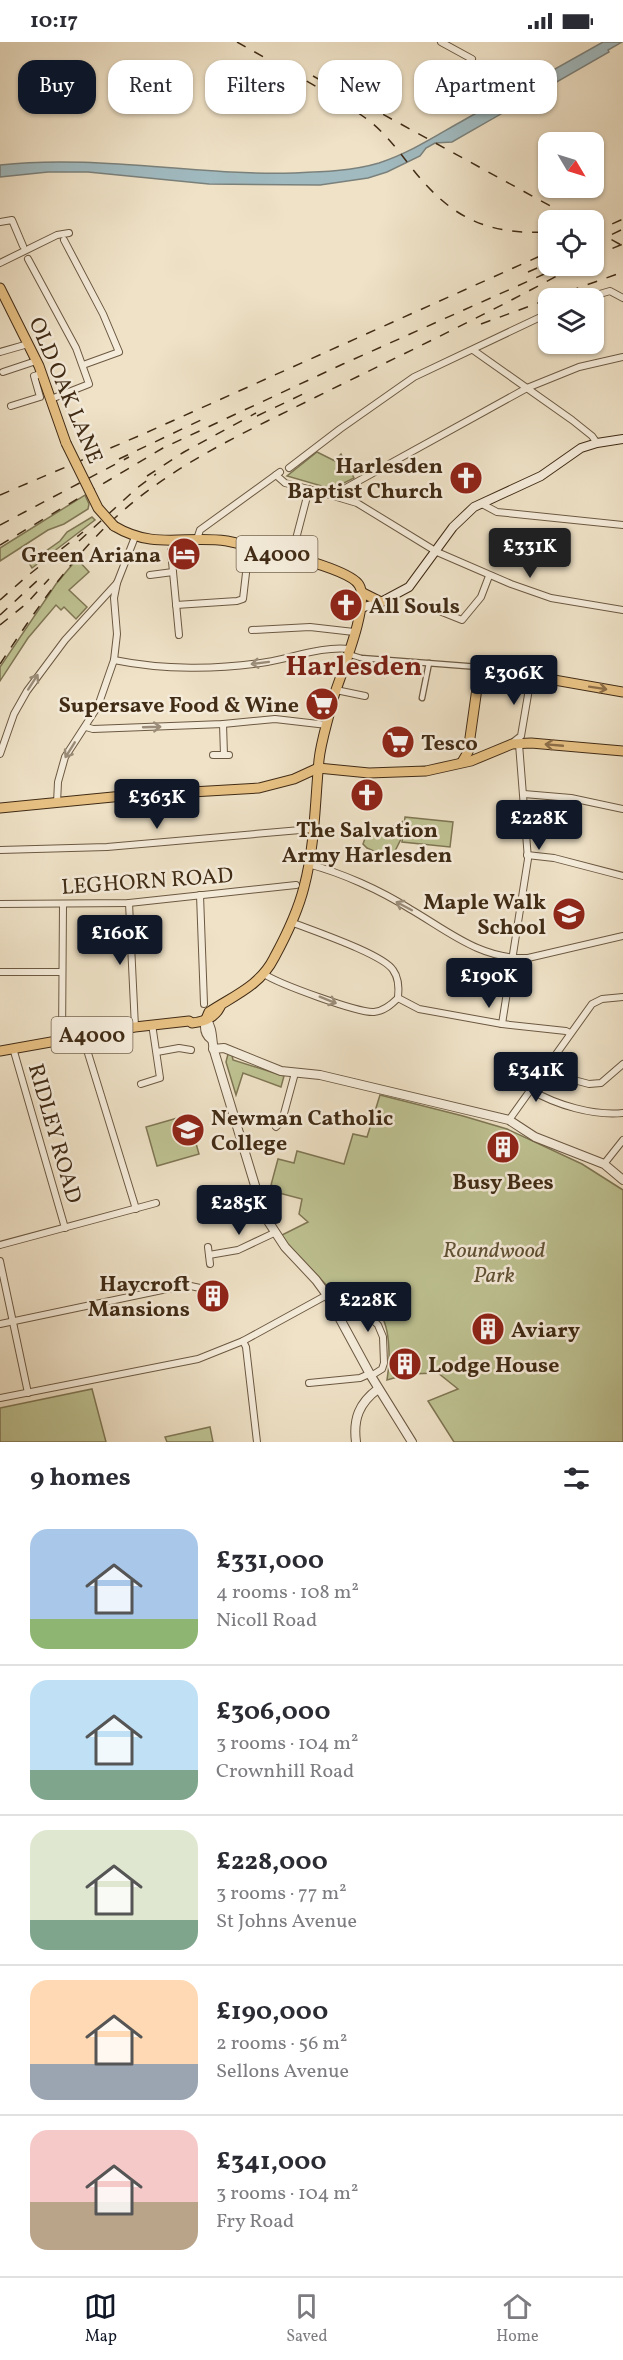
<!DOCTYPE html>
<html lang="en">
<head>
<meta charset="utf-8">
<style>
	body { margin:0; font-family:Vollkorn,serif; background:#f2f2f3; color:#2b2b33; height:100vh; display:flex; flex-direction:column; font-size:22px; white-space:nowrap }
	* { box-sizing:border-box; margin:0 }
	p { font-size:20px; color:#7c7c81 }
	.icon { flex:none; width:33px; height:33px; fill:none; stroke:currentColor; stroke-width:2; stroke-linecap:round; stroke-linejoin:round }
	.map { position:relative; height:1400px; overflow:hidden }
	.drawer { display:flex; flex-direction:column; background:#fff; flex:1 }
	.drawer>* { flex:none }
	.hud { position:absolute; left:18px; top:18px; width:588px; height:54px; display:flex; gap:12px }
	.needle { width:39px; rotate:128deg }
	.buttons { position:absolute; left:538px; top:90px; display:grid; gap:12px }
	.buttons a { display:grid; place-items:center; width:66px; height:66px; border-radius:12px; background:#fff; box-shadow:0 2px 4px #0004; font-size:30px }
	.price { position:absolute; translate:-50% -51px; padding:0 14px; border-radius:6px; background:#111827; color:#fff; font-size:20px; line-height:39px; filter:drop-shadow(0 2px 3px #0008) }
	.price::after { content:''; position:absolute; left:50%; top:36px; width:18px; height:14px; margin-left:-9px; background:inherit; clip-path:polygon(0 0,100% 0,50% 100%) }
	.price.active { background:#222; color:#fff }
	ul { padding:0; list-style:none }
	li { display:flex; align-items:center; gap:18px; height:150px; padding:0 30px }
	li+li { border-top:2px solid #e1e1e2 }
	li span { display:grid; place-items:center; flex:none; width:168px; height:120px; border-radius:18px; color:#555 }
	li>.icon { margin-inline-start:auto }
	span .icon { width:72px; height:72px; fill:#fffc; stroke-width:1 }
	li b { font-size:26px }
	h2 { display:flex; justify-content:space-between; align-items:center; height:72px; padding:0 30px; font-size:26px }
	.chip { padding:0 21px; border-radius:18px; background:#fff; box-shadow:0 2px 4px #0004; font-size:21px; line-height:54px }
	.chip.active { background:#111827; color:#fff }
	.status { display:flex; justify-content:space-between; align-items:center; height:42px; padding:0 30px; background:#fff; direction:ltr }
	.status svg { height:16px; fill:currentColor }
	.tab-bar { display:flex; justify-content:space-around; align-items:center; height:84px; border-top:2px solid #e1e1e2; background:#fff; font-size:16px; color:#7c7c81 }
	.tab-bar a { display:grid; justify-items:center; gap:3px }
	.tab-bar .active { color:#111827 }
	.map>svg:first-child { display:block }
	.green { fill:#bec292; stroke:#7f7654; stroke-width:1.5 }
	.water { fill:#a0bac0; stroke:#7a817c; stroke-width:1.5 }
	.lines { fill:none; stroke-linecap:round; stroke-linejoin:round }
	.pedestrian-casing { stroke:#6c5942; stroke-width:7 }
	.minor-casing { stroke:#6c5942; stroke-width:8 }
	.tertiary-casing { stroke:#6c5942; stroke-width:10 }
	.secondary-casing { stroke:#402b15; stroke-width:10 }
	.primary-casing { stroke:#402b15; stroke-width:11 }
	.pedestrian { stroke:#f5ecdb; stroke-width:4.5 }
	.minor { stroke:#f5ecdb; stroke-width:6 }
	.tertiary { stroke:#f5ecdb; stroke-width:8 }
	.secondary { stroke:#f5ecdb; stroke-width:8 }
	.primary { stroke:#e8c184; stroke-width:9 }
	.rail { stroke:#402b15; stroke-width:1.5; stroke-dasharray:10 10; stroke-linecap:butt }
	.primary-bridge-casing { stroke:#402b15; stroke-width:11; stroke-linecap:butt }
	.primary-bridge { stroke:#e8c184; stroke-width:9 }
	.oneway { stroke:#9a8c78 }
	.oneway2 { stroke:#8c6e47 }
	.labels { text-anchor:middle; stroke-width:5; stroke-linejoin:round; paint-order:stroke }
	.shield { fill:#f5ecdb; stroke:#766550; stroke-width:1.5 }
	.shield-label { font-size:21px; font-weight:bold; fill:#402b15 }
	.street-label { font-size:22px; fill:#402b15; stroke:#f5ecdb }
	.poi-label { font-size:22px; font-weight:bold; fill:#402b15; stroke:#f5ecdb; text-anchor:end }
	.park-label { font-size:22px; font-style:italic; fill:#605134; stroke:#f5ecdb }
	.district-label { font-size:28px; font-weight:bold; fill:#7a1f14; stroke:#f5ecdb }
</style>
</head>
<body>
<div class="status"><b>10:17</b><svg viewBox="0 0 49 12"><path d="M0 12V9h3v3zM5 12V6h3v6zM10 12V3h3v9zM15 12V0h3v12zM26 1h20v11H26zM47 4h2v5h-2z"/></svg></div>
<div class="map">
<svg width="623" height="1400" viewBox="0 0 623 1400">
	<rect width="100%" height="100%" fill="#efe2c7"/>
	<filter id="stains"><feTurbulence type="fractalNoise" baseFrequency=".00333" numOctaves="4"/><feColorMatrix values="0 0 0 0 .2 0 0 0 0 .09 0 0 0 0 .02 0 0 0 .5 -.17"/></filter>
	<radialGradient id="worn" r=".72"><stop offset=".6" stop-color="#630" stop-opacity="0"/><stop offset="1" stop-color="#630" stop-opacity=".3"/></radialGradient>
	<!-- green -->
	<g class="green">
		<polygon points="317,410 335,419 341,412 354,436 332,447 287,434"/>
		<polygon points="85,453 89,462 88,467 64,482 48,488 0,519 0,506"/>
		<polygon points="92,475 95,478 32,526 29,521 60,499 67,490"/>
		<polygon points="77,517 89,530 69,548 87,565 76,577 64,565 61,568 56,563 28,596 0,639 0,625 56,542"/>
		<polygon points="405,775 453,780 450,805 402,800"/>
		<polygon points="402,780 401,797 392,815 389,816 367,806 363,802 368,788 373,786 373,784 397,784"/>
		<polygon points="228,1012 232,1013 233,1018 284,1034 281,1045 243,1031 236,1053 226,1020"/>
		<path d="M 380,1053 L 463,1074 L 507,1087 L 582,1122 L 623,1148 L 623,1400 L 454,1400 L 428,1359 L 458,1347 L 438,1331 L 408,1332 L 387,1338 C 390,1322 391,1286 380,1272 C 372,1263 354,1255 342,1251 L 338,1245 L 331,1248 L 280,1194 L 308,1180 L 299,1172 L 302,1157 L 279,1151 L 280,1146 L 271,1143 L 278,1117 L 294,1121 L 297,1109 L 344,1122 L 353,1092 L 367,1095 Z"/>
		<polygon points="188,1073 199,1112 157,1124 146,1085"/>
		<polygon points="92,1347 106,1400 0,1400 0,1366"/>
		<polygon points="210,1385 213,1400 167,1400 165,1395"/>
	</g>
	<!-- water -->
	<path class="water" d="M 603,0 L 622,0 L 608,8 L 609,10 L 452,100 L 435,101 L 426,106 L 420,114 L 387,130 L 368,136 L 320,143 L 209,142 L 88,130 L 48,130 L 0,135 L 0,123 C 98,112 196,134 294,131 C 322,130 352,129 379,121 C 410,111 437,93 464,78 C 511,52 557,26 603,0 Z"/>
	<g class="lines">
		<defs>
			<g id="pedestrian">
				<polyline points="348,612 361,616 479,625"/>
				<polyline points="422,656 429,621"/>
			</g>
			<g id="minor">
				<polyline points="441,0 472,17"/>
				<polyline points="0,180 12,178 23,204"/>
				<polyline points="64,198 103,272 119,310 83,323"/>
				<polyline points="28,217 76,306 89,342 51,357"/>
				<polyline points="0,221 57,193 69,191"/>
				<polyline points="586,256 610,249 623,256"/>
				<polyline points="473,308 572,378 592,394 597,401"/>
				<polyline points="0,310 28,302"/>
				<polyline points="3,330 36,319"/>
				<polyline points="11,364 40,355 34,334 41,332"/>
				<polyline points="289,426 340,387 414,335 549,271"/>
				<polyline points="276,433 285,441 312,448"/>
				<polyline points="320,450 357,461 437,510 511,542 551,556 623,568"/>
				<polyline points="338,454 344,447 527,346 579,325 623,315"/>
				<polyline points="482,462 497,470 623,483"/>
				<polyline points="197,497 200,488 280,430"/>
				<polyline points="171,509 179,593"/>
				<polyline points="291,516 309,447"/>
				<polyline points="150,533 173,530"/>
				<polyline points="176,563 237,559 243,557 249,505"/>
				<polyline points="437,568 462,578 481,555 489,534"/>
				<polyline points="252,588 310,585 354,590"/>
				<path d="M 114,618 C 163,628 218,628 267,620 C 295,615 322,604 350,607"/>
				<polyline points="336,648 365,654"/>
				<polyline points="223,682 224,713"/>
				<polyline points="86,685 93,687 223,682 275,677 327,683"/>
				<polyline points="512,701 521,694 531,635"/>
				<polyline points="0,712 14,672 27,649 65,598 117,541 135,495"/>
				<polyline points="213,713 229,713"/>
				<polyline points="524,752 571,756 623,767"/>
				<polyline points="57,761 58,740 65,715 98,664 114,618 117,592 114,556 117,541"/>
				<polyline points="0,808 107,805 312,787"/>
				<polyline points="527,813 554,816 623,834"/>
				<path d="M 308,822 C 342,831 380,848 410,867 C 448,889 481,918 528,916 L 623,894"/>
				<polyline points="200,853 204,962"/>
				<polyline points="129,861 135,985"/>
				<polyline points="0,862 129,861 296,843"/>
				<path d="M 291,880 C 311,888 383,912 393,928 C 399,936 399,947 398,956"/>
				<polyline points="0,930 62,930"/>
				<path d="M 264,932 C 279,942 358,971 374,970 C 384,969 391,963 398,956"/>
				<polyline points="398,956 419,967 502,982 566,989 570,991"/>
				<polyline points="502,982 528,817 519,702"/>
				<polyline points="83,995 136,1167"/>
				<polyline points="62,998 63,863"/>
				<polyline points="13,1006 65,1186"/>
				<polyline points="157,1010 179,1006 191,1008"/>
				<polyline points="544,1030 589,1042 601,1041 623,1022"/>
				<polyline points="141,1042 160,1036 152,982"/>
				<path d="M 531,1048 C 556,1063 594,1074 623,1071"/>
				<polyline points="509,1078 592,962 602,957 623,955"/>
				<polyline points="276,1085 282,1079 295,1031"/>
				<polyline points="604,1122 623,1098"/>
				<polyline points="0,1203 156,1161"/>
				<polyline points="208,1205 210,1222"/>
				<polyline points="209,1213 238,1208 274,1191"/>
				<polyline points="0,1219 28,1351"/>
				<polyline points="334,1265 352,1263 367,1272 378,1283 383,1295 384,1321 382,1327 371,1334"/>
				<polyline points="0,1282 186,1243 200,1246"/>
				<polyline points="243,1299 246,1305 257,1400"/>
				<polyline points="309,1341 360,1336 369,1332"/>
				<polyline points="0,1356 198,1317 243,1299 327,1253"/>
			</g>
			<g id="tertiary">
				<path d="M 206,977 C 214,987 211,1000 215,1012 L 264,1173 L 285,1205 L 316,1238 L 327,1253 L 371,1334 L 412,1400"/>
				<path d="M 206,977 C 204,985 204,992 211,997"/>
				<polyline points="213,1007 224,1006 281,1029 320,1033 509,1078 535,1095 604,1122 623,1138"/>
				<path d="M 356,1400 C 353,1377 359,1361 378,1347"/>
			</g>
			<polyline id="secondary" points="361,566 381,560 409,545 453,485 474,465 541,434 581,406 597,401 623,397"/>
			<g id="primary">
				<polyline points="0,246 39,324 66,401"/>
				<path d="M 114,484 C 154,508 184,493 227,499 C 251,504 349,525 359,543 C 371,562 339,636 332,660 C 328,679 321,699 319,718 C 315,759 315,804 304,845 C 298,869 286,894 274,916 C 260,944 233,954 209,970 L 206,977"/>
				<polyline points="363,551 381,560"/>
				<polyline points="462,720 468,710 480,625 623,650"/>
				<polyline points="0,766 123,754 259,746 294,737 318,726 369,731 426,729 471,719 512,702 531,701 623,709"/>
				<path d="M 0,1009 L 135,985 L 189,979 L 192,981 C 204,980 215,975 220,965"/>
			</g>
		</defs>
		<!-- pedestrian casing -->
		<use href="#pedestrian" class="pedestrian-casing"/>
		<!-- minor casing -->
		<use href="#minor" class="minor-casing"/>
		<!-- tertiary casing -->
		<use href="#tertiary" class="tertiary-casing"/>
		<!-- secondary casing -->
		<use href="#secondary" class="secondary-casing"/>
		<!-- primary casing -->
		<use href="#primary" class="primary-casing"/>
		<!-- pedestrian -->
		<use href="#pedestrian" class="pedestrian"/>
		<!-- minor -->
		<use href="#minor" class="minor"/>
		<!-- tertiary -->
		<use href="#tertiary" class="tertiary"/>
		<!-- secondary -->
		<use href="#secondary" class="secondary"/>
		<!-- primary -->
		<use href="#primary" class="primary"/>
		<!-- rail -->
		<g class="rail">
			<path d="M 237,0 C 279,24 324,47 364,75 C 383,88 397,107 411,125 C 450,175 485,193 549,190"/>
			<polyline points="313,34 576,178"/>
			<polyline points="594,188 623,204"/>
			<polyline points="594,190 623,177"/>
			<polyline points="594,201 623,187"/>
			<polyline points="594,214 623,202"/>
			<polyline points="528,230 549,221"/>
			<polyline points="550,256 623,230"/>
			<polyline points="481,282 549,257"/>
			<polyline points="257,374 303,352"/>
			<polyline points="119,417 203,377"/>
			<polyline points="147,434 184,410 256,371"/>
			<polyline points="0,453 141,393 549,210"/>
			<polyline points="0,483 129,415"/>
			<polyline points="79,499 137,446 156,432"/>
			<polyline points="0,503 163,406 343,322 551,229"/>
			<polyline points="0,558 26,535 83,490"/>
			<polyline points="0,573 39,537"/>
			<polyline points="0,583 26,562 49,537"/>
			<path d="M 0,622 C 37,566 74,511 125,467 C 182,418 250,388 316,355 C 403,312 490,271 575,224"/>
		</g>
		<defs>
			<polyline id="primary-bridge" points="66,401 98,466 114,484"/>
		</defs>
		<!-- primary-bridge casing -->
		<use href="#primary-bridge" class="primary-bridge-casing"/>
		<!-- primary-bridge -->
		<use href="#primary-bridge" class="primary-bridge"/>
	</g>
	<!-- one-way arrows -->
	<defs><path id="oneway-shaft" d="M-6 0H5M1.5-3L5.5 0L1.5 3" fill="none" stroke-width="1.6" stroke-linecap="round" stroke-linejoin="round" transform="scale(1.5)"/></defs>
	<g class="oneway">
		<use href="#oneway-shaft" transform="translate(260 621) rotate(173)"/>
		<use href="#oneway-shaft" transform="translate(33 640) rotate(-57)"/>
		<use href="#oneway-shaft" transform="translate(152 685) rotate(-2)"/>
		<use href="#oneway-shaft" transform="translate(70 708) rotate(122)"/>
		<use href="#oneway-shaft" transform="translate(404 864) rotate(-152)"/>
		<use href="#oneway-shaft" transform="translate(328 958) rotate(22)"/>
	</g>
	<g class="oneway2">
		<use href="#oneway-shaft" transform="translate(598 646) rotate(9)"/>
		<use href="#oneway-shaft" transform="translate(554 703) rotate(-175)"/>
	</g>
	<!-- icons -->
	<defs>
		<symbol id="church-disc" viewBox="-11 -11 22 22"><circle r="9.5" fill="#8f2418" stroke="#f5ecdb"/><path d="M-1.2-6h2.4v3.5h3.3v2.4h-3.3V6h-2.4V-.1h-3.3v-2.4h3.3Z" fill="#fff"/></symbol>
		<symbol id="hotel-disc" viewBox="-11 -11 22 22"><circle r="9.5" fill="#8f2418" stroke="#f5ecdb"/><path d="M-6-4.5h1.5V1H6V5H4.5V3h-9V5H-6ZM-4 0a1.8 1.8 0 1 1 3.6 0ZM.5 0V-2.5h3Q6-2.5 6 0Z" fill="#fff"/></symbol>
		<symbol id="supermarket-disc" viewBox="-11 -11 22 22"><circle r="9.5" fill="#8f2418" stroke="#f5ecdb"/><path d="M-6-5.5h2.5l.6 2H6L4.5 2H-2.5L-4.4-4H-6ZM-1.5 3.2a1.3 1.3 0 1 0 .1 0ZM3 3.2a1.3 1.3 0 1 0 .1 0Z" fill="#fff"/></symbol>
		<symbol id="school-disc" viewBox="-11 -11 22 22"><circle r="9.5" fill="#8f2418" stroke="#f5ecdb"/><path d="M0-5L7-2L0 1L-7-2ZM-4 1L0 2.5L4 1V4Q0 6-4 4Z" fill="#fff"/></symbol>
		<symbol id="building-disc" viewBox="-11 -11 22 22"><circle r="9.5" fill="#8f2418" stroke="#f5ecdb"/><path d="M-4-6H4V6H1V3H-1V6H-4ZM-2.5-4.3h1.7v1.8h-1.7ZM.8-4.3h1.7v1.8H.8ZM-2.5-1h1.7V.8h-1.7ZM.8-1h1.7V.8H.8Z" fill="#fff"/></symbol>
	</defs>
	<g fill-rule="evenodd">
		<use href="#church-disc" x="447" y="417" width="38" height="38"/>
		<use href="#hotel-disc" x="165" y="493" width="38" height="38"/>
		<use href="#church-disc" x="327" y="544" width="38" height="38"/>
		<use href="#supermarket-disc" x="303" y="643" width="38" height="38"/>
		<use href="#supermarket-disc" x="379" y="681" width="38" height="38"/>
		<use href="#church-disc" x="348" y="734" width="38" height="38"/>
		<use href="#school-disc" x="550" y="853" width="38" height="38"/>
		<use href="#school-disc" x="169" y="1069" width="38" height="38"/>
		<use href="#building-disc" x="484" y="1086" width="38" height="38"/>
		<use href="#building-disc" x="194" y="1235" width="38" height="38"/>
		<use href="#building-disc" x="469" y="1268" width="38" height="38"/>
		<use href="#building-disc" x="386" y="1303" width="38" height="38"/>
	</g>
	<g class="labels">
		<!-- shield labels -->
		<g class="shield">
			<rect x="236.5" y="494" width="81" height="36" rx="4.5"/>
			<rect x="51.5" y="975" width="81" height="36" rx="4.5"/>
		</g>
		<g class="shield-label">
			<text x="277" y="519">A4000</text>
			<text x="92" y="1000">A4000</text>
		</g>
		<!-- street labels -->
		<g class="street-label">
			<text transform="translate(67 348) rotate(67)" y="8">OLD OAK LANE</text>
			<text transform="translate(147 838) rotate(-4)" y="8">LEGHORN ROAD</text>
			<text transform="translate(56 1091) rotate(74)" y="8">RIDLEY ROAD</text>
		</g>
		<!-- poi labels -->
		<g class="poi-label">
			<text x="443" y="431">Harlesden<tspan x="443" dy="25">Baptist Church</tspan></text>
			<text x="161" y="520">Green Ariana</text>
			<text x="369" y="571" text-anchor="start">All Souls</text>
			<text x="299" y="670">Supersave Food &amp; Wine</text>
			<text x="421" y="708" text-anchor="start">Tesco</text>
			<text x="367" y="795" text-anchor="middle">The Salvation<tspan x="367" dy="25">Army Harlesden</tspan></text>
			<text x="546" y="867">Maple Walk<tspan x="546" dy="25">School</tspan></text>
			<text x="211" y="1083" text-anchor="start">Newman Catholic<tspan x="211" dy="25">College</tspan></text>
			<text x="503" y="1147" text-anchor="middle">Busy Bees</text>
			<text x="190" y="1249">Haycroft<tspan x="190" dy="25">Mansions</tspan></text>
			<text x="511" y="1295" text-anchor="start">Aviary</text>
			<text x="428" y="1330" text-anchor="start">Lodge House</text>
		</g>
		<!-- park labels -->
		<g class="park-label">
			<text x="494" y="1215">Roundwood<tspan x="494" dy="25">Park</tspan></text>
		</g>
		<!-- district labels -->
		<g class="district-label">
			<text x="354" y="633">Harlesden</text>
		</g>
	</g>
	<rect width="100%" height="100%" filter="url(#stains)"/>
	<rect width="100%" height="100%" fill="url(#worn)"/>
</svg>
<div class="buttons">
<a><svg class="needle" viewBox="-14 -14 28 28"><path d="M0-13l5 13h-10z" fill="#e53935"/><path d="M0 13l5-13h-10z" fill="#7c7c81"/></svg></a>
<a><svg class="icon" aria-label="locate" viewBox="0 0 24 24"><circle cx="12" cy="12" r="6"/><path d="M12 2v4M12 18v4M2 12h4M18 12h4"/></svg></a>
<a><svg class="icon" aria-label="layers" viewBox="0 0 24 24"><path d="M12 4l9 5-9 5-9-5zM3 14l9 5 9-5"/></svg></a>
</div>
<b class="price active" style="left:530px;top:537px">£331K</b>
<b class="price" style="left:514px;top:664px">£306K</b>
<b class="price" style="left:157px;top:788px">£363K</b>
<b class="price" style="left:539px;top:809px">£228K</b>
<b class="price" style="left:120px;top:924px">£160K</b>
<b class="price" style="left:489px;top:967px">£190K</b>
<b class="price" style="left:536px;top:1061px">£341K</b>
<b class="price" style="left:239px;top:1194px">£285K</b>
<b class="price" style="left:368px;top:1291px">£228K</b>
<div class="hud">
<a class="chip active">Buy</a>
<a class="chip">Rent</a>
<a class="chip">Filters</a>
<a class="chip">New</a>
<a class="chip">Apartment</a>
</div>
</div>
<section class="drawer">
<h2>9 homes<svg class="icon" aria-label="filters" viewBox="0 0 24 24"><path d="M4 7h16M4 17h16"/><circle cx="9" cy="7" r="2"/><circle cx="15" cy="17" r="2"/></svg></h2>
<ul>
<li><span style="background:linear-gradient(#a9c7e8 75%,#8fb573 0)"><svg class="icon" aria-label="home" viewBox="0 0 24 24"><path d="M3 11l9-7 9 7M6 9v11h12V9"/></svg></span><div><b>£331,000</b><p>4 rooms · 108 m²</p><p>Nicoll Road</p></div></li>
<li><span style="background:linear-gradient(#bfe0f5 75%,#7fa58c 0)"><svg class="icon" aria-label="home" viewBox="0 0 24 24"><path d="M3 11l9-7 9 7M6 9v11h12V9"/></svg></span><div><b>£306,000</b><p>3 rooms · 104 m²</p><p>Crownhill Road</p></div></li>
<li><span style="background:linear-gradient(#dfe7d0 75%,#7fa58c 0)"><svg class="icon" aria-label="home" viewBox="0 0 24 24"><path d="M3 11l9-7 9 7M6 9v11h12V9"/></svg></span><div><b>£228,000</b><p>3 rooms · 77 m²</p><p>St Johns Avenue</p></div></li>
<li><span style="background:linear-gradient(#ffd9b3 70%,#9aa5b1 0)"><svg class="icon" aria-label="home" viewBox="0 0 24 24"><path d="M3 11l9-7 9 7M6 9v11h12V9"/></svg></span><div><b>£190,000</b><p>2 rooms · 56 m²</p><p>Sellons Avenue</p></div></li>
<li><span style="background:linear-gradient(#f6c9c9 60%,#b9a48a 0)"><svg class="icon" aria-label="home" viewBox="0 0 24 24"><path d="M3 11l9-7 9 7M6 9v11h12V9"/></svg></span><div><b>£341,000</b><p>3 rooms · 104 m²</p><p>Fry Road</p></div></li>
</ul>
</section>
<nav class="tab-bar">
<a class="active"><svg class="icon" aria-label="map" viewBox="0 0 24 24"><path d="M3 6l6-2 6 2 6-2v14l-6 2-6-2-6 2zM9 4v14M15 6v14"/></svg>Map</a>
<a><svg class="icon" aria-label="saved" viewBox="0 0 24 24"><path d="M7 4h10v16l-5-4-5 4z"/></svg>Saved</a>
<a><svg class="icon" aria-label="home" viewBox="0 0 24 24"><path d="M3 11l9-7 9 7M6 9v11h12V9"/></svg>Home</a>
</nav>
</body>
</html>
